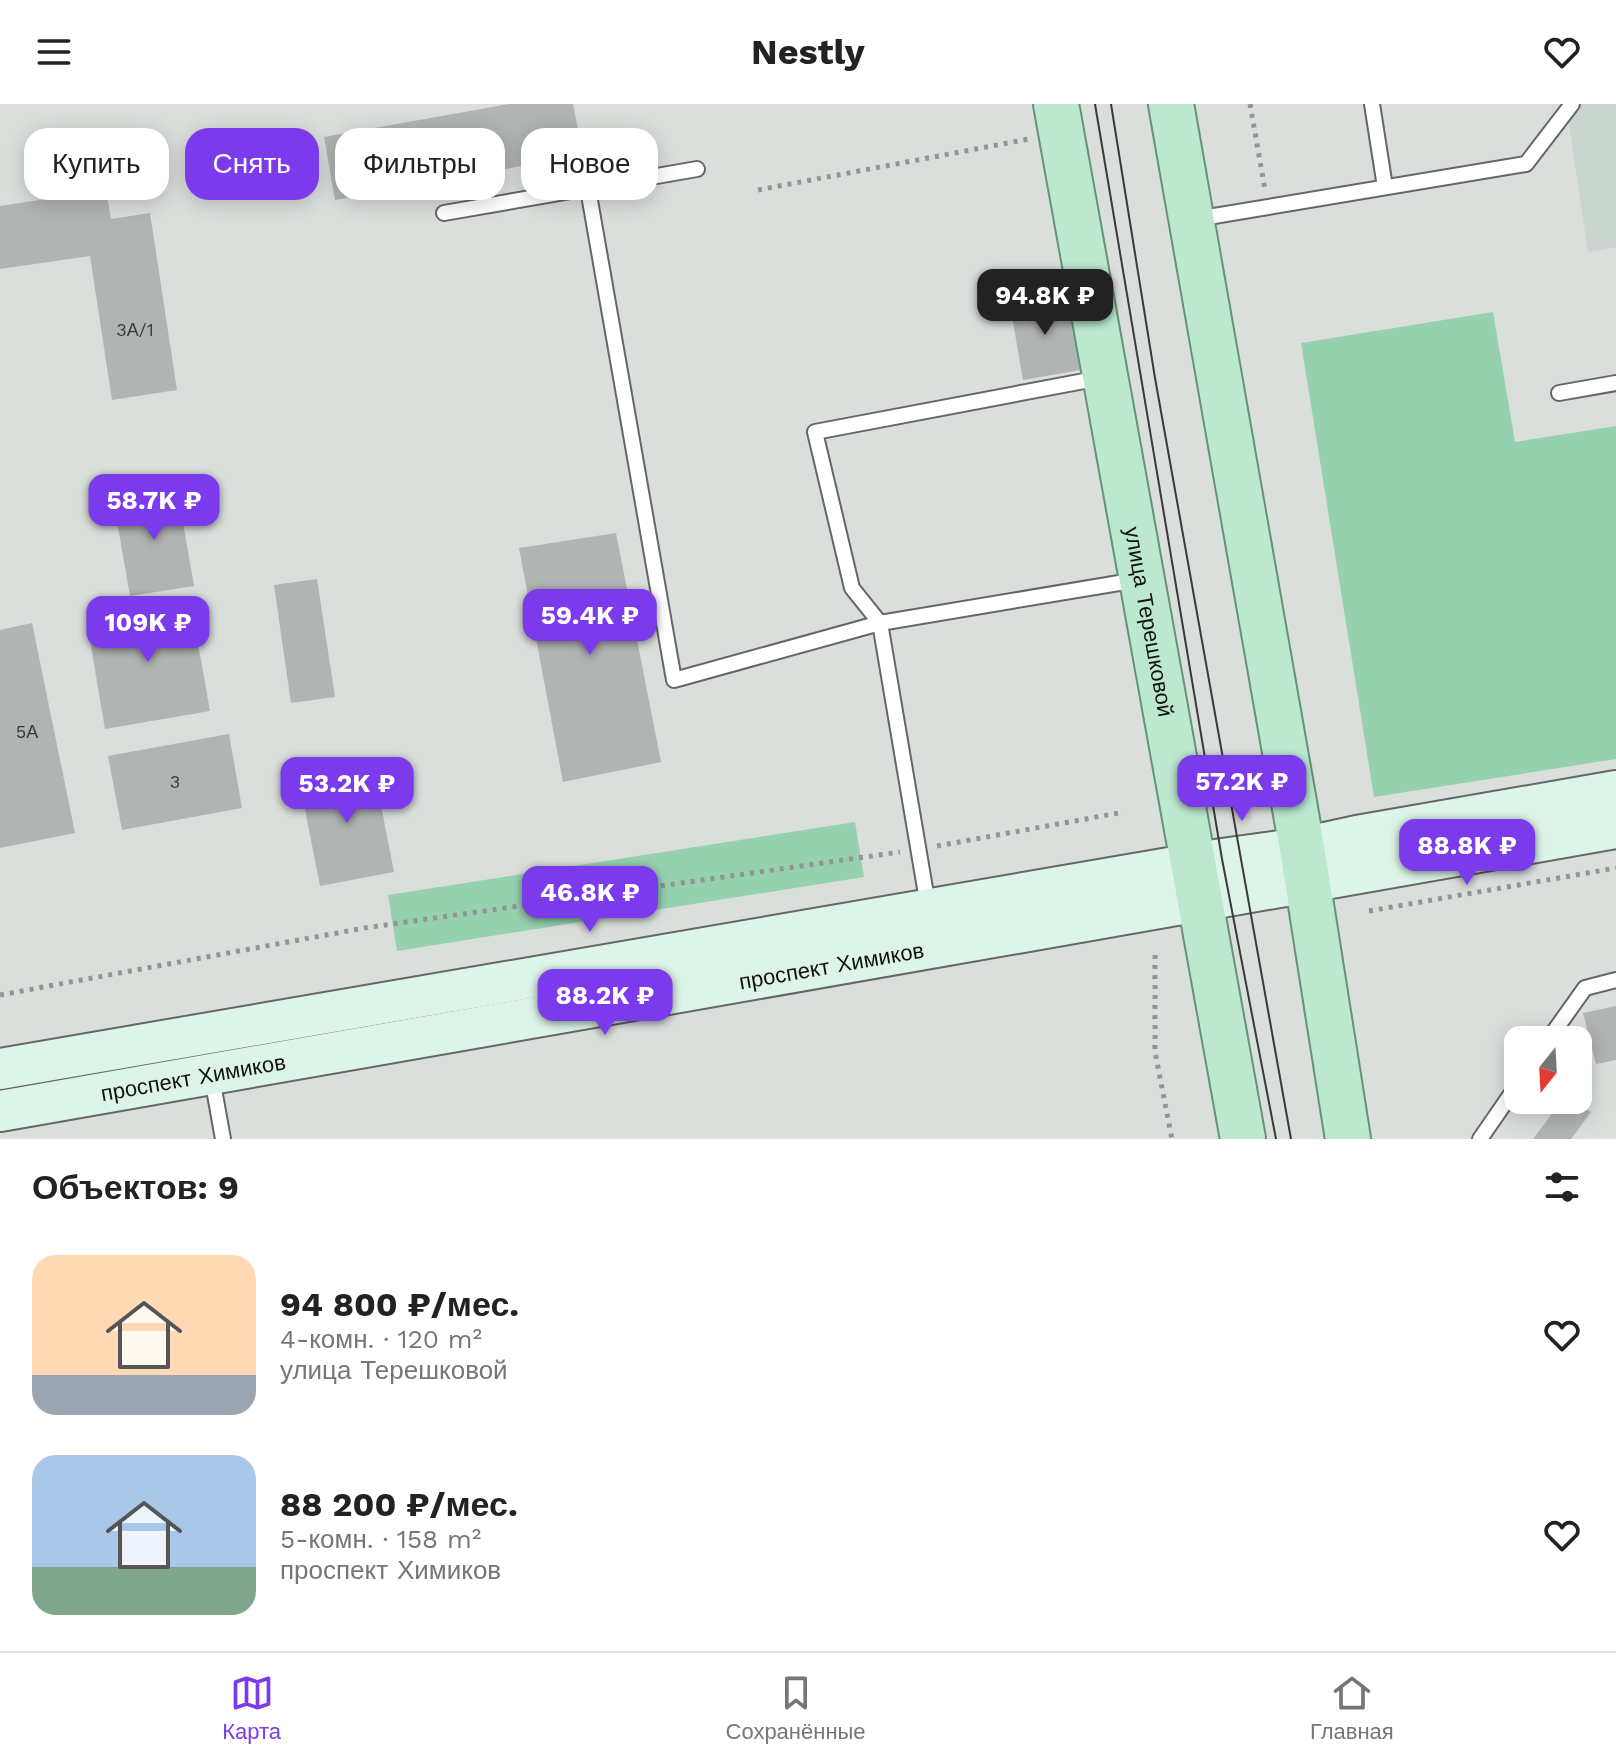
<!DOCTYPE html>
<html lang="ru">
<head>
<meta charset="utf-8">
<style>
	body { margin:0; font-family:"Work Sans",sans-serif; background:#f2f2f2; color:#222; height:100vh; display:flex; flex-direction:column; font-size:30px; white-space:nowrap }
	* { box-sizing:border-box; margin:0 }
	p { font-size:26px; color:#767676 }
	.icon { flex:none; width:44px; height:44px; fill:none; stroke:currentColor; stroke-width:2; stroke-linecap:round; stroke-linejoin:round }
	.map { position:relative; height:1035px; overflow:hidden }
	.details { display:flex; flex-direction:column; background:#fff; flex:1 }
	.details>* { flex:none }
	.top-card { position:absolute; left:24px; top:24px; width:800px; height:72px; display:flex; gap:16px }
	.needle { width:52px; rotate:198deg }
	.buttons { position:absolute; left:1504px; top:922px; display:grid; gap:16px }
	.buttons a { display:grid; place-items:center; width:88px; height:88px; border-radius:16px; background:#fff; box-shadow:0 4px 20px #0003; font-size:40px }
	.price { position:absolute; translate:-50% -68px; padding:0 18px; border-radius:16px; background:#7c3aed; color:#fff; font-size:26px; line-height:52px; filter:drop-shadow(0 2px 4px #0008) }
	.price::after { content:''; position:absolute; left:50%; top:48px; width:24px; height:18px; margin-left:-12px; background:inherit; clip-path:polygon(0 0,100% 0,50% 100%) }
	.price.on { background:#222; color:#fff }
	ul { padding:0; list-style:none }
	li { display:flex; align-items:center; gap:24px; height:200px; padding:0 32px }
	li span { display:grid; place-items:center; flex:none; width:224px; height:160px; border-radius:24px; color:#555 }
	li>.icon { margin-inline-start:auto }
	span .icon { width:96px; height:96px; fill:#fffc; stroke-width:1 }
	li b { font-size:34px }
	h2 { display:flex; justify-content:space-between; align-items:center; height:96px; padding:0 32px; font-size:34px }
	.chip { padding:0 28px; border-radius:24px; background:#fff; box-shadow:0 4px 20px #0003; font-size:28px; line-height:72px }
	.chip.on { background:#7c3aed; color:#fff }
	header { display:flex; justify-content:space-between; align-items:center; height:104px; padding:0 32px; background:#fff; font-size:36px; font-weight:700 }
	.tabs { display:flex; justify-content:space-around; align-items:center; height:112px; border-top:2px solid #e0e0e0; background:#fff; font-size:22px; color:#767676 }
	.tabs a { display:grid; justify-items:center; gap:4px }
	.tabs .on { color:#7c3aed }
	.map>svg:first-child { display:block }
	.built { fill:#c9d5ce }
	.green { fill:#95d0af }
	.building { fill:#b0b4b2 }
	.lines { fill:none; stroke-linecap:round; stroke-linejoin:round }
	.service-casing { stroke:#636765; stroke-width:18 }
	.secondary-casing { stroke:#636765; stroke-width:44 }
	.primary-casing { stroke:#639379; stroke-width:48 }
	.path { stroke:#929693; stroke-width:5; stroke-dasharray:4 6; stroke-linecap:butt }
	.service { stroke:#fff; stroke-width:14 }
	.secondary { stroke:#ddf4e8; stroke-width:40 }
	.primary { stroke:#bce8d0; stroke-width:44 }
	.tram { stroke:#393a39; stroke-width:2 }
	.labels { text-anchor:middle; stroke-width:8; stroke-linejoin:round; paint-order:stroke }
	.number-label { font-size:18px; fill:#393a39 }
	.street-label { font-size:22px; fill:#111211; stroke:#fff }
</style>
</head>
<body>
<header><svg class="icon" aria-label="menu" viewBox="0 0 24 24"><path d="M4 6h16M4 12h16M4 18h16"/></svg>Nestly<svg class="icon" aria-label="heart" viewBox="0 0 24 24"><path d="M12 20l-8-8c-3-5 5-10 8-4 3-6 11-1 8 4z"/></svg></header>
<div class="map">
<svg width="1616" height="1035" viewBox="0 0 1616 1035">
	<rect width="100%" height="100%" fill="#dadfdc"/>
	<!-- built -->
	<polygon class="built" points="1566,0 1616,0 1616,143 1588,148"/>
	<!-- green -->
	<g class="green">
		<polygon points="1493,208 1515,338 1616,322 1616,655 1374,693 1301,239"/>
		<polygon points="855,718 864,773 397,847 388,791"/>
	</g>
	<!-- building -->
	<g class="building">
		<polygon points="509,0 573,0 583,51 335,96 324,33"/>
		<polygon points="106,86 111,115 150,109 177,286 112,296 90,152 0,165 0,102"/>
		<polygon points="1067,191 1081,266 1023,276 1010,200"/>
		<polygon points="177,384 194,482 130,492 113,394"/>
		<polygon points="616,429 661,658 563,678 519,444"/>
		<polygon points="317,475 335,593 291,599 274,481"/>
		<polygon points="190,495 210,607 105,625 86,513"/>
		<polygon points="32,519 75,729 0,744 0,526"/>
		<polygon points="229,630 242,704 122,726 108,652"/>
		<polygon points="373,660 394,768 320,782 299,675"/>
		<polygon points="1616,902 1616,956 1596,960 1583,909"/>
		<polygon points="1562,996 1574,996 1591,1008 1571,1035 1533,1035"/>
	</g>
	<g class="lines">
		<defs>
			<g id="service">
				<polyline points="1372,0 1385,83"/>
				<polyline points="588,85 674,576 880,519 852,484 815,328 1100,274"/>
				<polyline points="444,109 697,65"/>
				<polyline points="1196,115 1526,60 1572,0"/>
				<polyline points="1559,289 1616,279"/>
				<polyline points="928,802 880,519 1137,476"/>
				<polyline points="1548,936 1585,884 1616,876"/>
				<polyline points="212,974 223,1035"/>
				<polyline points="1480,1035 1518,980"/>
			</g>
			<g id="secondary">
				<polyline points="0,965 1222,755 1302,744 1357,732 1616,687"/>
				<path id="s1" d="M 0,1007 L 1616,724"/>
			</g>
			<g id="primary">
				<path id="s2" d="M 1056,0 L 1243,1035"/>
				<polyline points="1171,0 1302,744 1348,1035"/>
			</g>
		</defs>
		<!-- service casing -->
		<use href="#service" class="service-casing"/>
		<!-- secondary casing -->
		<use href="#secondary" class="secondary-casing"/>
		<!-- primary casing -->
		<use href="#primary" class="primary-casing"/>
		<!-- path -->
		<g class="path">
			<polyline points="1250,0 1265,86"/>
			<polyline points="758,86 1029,35"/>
			<polyline points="937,742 1124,708"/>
			<polyline points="1369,807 1616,764"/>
			<polyline points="1155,851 1155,948 1172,1035"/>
			<polyline points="0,891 364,824 900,748"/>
		</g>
		<!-- service -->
		<use href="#service" class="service"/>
		<!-- secondary -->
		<use href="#secondary" class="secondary"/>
		<!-- primary -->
		<use href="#primary" class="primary"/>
		<!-- tram -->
		<g class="tram">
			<polyline points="1095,0 1222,755 1276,1035"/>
			<polyline points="1111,0 1155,274 1291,1035"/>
		</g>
	</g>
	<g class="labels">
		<!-- number labels -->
		<g class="number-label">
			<text x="135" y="232">3А/1</text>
			<text x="27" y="634">5А</text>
			<text x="175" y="684">3</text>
		</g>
		<!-- street labels -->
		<g class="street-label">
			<text dy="8" stroke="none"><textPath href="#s2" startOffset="526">улица Терешковой</textPath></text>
			<text dy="8" stroke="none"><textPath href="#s1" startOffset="844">проспект Химиков</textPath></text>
			<text dy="8" stroke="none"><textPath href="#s1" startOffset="196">проспект Химиков</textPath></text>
		</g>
	</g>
</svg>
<div class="buttons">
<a><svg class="needle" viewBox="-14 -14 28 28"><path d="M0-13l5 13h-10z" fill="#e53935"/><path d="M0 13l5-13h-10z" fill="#767676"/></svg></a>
</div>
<b class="price on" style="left:1045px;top:233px">94.8K ₽</b>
<b class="price" style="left:154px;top:438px">58.7K ₽</b>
<b class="price" style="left:590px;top:553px">59.4K ₽</b>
<b class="price" style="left:148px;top:560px">109K ₽</b>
<b class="price" style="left:1242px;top:719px">57.2K ₽</b>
<b class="price" style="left:347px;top:721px">53.2K ₽</b>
<b class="price" style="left:1467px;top:783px">88.8K ₽</b>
<b class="price" style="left:590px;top:830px">46.8K ₽</b>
<b class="price" style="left:605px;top:933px">88.2K ₽</b>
<div class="top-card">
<a class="chip">Купить</a>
<a class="chip on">Снять</a>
<a class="chip">Фильтры</a>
<a class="chip">Новое</a>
</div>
</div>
<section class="details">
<h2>Объектов: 9<svg class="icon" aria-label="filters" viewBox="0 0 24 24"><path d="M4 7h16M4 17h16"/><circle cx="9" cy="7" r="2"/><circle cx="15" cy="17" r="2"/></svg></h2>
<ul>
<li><span style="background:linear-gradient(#ffd9b3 75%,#9aa5b1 0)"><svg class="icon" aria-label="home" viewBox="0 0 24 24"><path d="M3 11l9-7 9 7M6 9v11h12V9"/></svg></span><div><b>94 800 ₽/мес.</b><p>4-комн. · 120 m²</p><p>улица Терешковой</p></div><svg class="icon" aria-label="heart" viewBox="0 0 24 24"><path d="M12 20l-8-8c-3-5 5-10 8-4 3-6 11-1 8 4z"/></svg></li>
<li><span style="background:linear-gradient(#a9c7e8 70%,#7fa58c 0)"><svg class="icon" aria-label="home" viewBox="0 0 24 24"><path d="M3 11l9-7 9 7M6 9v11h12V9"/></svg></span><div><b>88 200 ₽/мес.</b><p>5-комн. · 158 m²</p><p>проспект Химиков</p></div><svg class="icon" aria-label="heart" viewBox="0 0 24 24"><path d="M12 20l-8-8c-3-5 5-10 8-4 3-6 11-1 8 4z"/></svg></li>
</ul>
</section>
<nav class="tabs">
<a class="on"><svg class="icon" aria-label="map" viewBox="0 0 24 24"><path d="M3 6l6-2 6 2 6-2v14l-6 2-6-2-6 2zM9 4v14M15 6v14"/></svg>Карта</a>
<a><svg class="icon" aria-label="saved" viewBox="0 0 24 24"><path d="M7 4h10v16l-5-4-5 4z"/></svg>Сохранённые</a>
<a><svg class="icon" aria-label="home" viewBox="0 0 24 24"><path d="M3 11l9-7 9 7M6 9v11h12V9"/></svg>Главная</a>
</nav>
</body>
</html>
